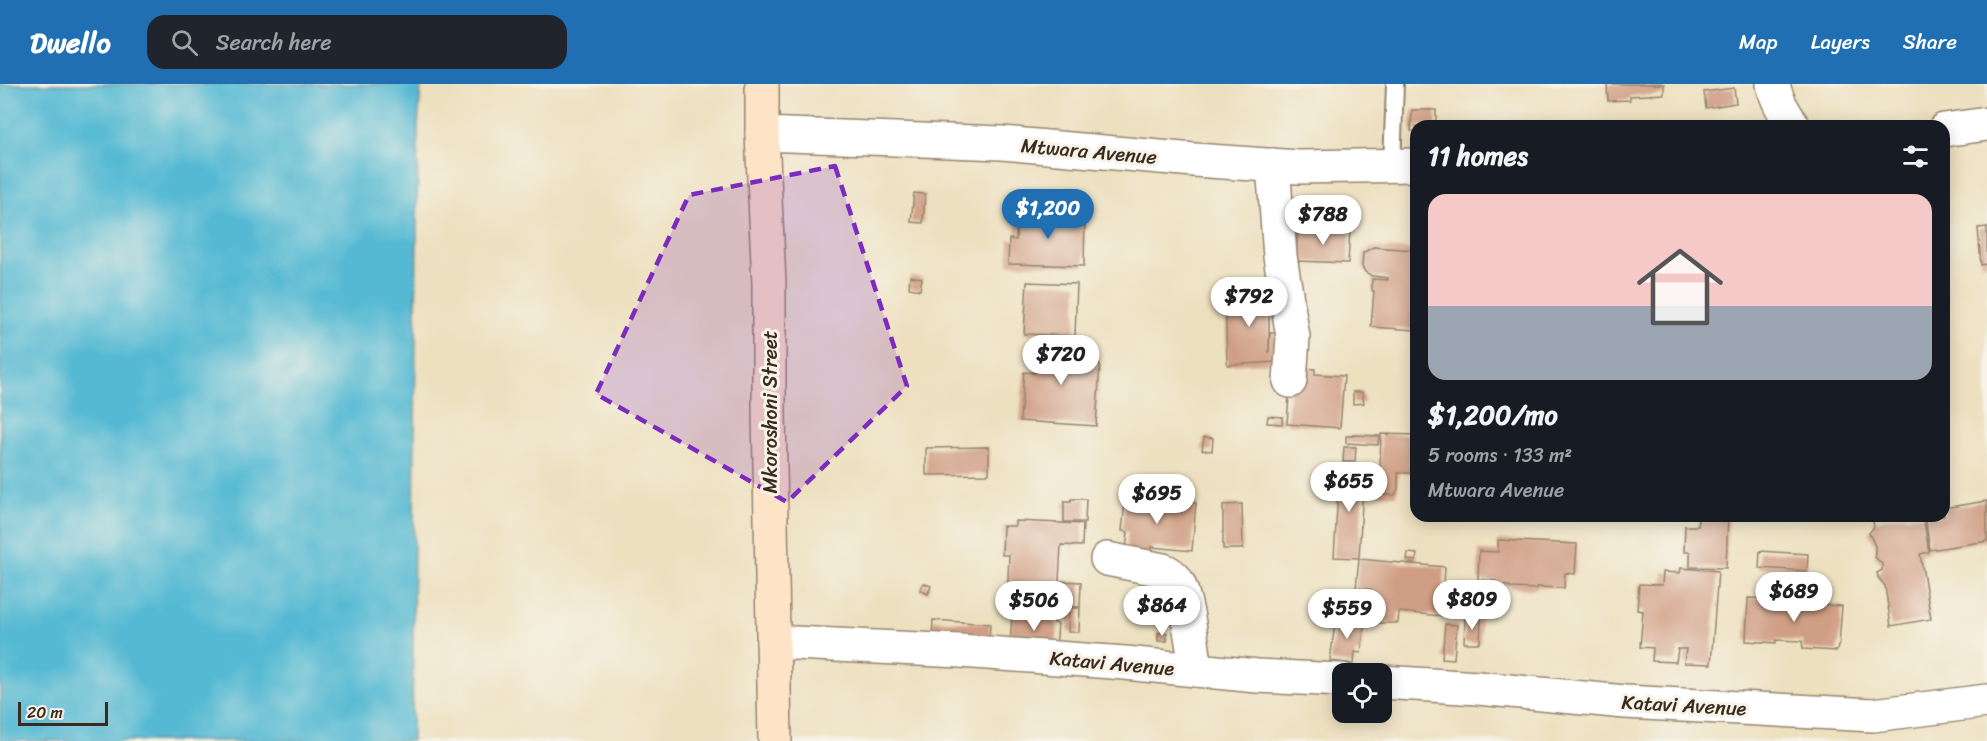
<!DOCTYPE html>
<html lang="en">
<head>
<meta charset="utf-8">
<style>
	body { margin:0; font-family:Sriracha,sans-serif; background:#20242c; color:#f1f3f6; height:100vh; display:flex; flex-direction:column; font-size:22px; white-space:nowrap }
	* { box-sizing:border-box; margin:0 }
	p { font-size:20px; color:#9ea1a6 }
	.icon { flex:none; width:33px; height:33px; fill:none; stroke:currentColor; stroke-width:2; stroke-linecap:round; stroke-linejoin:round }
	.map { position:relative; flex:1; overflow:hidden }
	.details { position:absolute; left:1410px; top:36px; width:540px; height:402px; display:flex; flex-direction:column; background:#171b24; border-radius:18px; box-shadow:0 3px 15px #0003 }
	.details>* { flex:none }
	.tools { position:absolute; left:1332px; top:579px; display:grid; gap:12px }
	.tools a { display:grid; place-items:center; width:60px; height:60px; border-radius:12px; background:#171b24; box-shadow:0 3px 15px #0003; font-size:30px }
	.scale { position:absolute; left:18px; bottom:15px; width:90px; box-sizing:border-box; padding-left:6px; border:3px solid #3b2a1e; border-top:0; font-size:16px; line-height:21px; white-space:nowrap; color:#3b2a1e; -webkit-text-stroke:4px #f7f3e8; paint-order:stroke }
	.price { position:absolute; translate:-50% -51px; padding:0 14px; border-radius:21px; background:#fff; color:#222; font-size:20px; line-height:39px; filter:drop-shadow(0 2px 3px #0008) }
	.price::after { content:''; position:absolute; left:50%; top:36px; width:18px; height:14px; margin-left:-9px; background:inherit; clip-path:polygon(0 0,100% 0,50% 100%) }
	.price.current { background:#1f6fb2; color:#fff }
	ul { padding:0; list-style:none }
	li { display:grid; align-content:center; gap:12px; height:318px; padding:0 18px }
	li+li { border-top:2px solid #363941 }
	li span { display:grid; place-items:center; height:186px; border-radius:18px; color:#555 }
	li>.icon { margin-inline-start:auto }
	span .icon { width:108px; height:108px; fill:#fffc; stroke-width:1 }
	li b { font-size:26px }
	h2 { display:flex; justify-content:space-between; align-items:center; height:72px; padding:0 18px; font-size:26px }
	header { display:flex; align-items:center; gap:36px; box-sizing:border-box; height:84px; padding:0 30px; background:#1f6fb2; color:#fff }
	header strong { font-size:28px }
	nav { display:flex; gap:33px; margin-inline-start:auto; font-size:21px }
	.search { width:420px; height:54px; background:#20242c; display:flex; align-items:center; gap:15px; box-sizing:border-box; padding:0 21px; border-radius:18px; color:#9ea1a6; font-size:22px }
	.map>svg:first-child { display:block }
	.water { fill:#54b9d3; stroke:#487278; stroke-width:1.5 }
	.building { fill:#d09e84 }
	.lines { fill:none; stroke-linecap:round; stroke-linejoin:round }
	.lane-casing { stroke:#94856e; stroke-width:20 }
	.street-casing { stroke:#94856e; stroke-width:36 }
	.secondary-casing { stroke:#94856e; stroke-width:36 }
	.lane { stroke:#fff; stroke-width:16 }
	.street { stroke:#fff; stroke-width:33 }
	.secondary { stroke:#fee4c6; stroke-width:33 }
	.marked { fill:#7b2cbf; fill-opacity:0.2; stroke:#7b2cbf; stroke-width:4.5; stroke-dasharray:12 8; stroke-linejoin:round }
	.labels { text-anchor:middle; stroke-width:6; stroke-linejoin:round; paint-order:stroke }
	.street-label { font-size:20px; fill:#3b2a1e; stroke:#f7f3e8 }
</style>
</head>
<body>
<header>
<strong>Dwello</strong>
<div class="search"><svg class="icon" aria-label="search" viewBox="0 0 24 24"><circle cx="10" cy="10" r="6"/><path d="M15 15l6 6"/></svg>Search here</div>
<nav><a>Map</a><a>Layers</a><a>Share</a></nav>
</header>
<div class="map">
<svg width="1987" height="657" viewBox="0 0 1987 657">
	<rect width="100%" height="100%" fill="#f7f3e8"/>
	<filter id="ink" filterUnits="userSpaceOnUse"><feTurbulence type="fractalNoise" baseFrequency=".0167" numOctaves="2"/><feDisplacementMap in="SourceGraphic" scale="12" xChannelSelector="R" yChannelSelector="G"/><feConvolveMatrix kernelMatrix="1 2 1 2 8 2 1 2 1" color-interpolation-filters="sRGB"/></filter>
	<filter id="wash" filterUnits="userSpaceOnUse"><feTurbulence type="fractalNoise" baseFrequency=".008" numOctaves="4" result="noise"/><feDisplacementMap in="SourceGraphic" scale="24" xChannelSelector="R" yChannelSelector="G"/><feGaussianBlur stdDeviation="1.35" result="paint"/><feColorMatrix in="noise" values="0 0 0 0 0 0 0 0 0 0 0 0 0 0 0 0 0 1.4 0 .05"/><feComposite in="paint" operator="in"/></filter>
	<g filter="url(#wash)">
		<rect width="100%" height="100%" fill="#ede0bf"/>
		<!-- water -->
		<polygon class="water" points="0,0 421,0 418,43 412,657 0,657"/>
		<g id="blocks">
			<!-- building -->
			<g class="building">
				<polygon points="1607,0 1664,0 1664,10 1630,12 1630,16 1608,17"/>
				<polygon points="1734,4 1736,19 1706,24 1704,8"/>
				<polygon points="1412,26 1436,26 1436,42 1416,42 1416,47 1411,47"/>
				<polygon points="914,109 925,110 923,139 911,138"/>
				<polygon points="1017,128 1085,131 1084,182 1008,180 1009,155 1016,156"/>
				<polygon points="1987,143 1987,180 1981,181 1978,144"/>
				<polygon points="1298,144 1350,146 1348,179 1296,177"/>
				<polygon points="1373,163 1415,166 1412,213 1416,213 1416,246 1371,243 1374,207 1372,207 1372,195 1388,196 1388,194 1372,192 1365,188 1362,182 1363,169"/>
				<polygon points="910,192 922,194 920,206 909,204"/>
				<polygon points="1027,198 1077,200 1075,252 1024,250"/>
				<polygon points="1231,203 1239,203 1239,206 1251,205 1252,210 1269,210 1269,269 1270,249 1278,249 1277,278 1227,281 1225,206 1231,205"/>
				<polygon points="1037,258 1091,262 1089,280 1100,281 1096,342 1020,337 1024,288 1035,289"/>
				<polygon points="1296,284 1315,285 1315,290 1344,292 1340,344 1287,340 1289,312"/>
				<polygon points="1353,308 1362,308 1364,319 1353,320"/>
				<polygon points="1268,332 1283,333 1282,340 1267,339"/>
				<polygon points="1381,350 1416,351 1416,389 1398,389 1398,405 1395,411 1379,411"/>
				<polygon points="1353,351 1379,352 1378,361 1346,359 1346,352 1353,352"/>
				<polygon points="1204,353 1213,354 1212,367 1202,366"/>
				<polygon points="989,363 989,390 926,391 926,364"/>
				<polygon points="1344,363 1356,363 1355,378 1343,378"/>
				<polygon points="1343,382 1364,383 1359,474 1334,473 1339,390 1343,390"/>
				<polygon points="1126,408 1166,412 1165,415 1196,419 1192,467 1152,463 1150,477 1125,474 1128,448 1122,447"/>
				<polygon points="1071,415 1086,415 1085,438 1064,438 1064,418 1071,418"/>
				<polygon points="1987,417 1987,457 1930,466 1925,432 1944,432 1944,424"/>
				<polygon points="1242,420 1243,465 1223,465 1223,421"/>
				<polygon points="1698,432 1728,432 1726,484 1690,483 1690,468 1684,468 1685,442 1698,442"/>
				<polygon points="1901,432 1923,432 1929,468 1920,470 1931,535 1891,542 1885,502 1878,493 1877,489 1882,486 1882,480 1875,473 1875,462 1869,449 1874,443 1873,437"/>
				<polygon points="1015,437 1083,440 1082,462 1061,461 1059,497 1081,498 1080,523 1040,522 1040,519 1007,518 1009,471 1002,471 1003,442 1015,442"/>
				<polygon points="1498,456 1577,460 1575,490 1565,489 1564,504 1536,503 1536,505 1510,504 1510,502 1495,502 1496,497 1478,496 1479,467 1498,468"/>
				<polygon points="1760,467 1808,470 1807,487 1759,484"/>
				<polygon points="1408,469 1417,470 1416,477 1407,476"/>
				<polygon points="1359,475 1445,483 1442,532 1399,528 1398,539 1370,539 1371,505 1356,504"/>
				<polygon points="1681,484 1718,487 1711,580 1684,579 1686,565 1678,565 1676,578 1652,577 1653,564 1640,563 1643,527 1637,526 1639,500 1662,501 1663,488 1680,489"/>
				<polygon points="923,499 931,502 928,510 920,506"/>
				<polygon points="1748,514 1806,517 1807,520 1842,522 1839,561 1838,561 1837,567 1803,565 1802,557 1776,556 1776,559 1746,557"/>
				<polygon points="1069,524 1080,524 1079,548 1068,548"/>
				<polygon points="1012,531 1054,535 1054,539 1058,540 1056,564 1010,561"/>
				<polygon points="1336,532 1365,536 1361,569 1355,568 1354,580 1330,577"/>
				<polygon points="1465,535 1481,535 1480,559 1464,559"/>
				<polygon points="933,536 990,540 989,557 932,553"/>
				<polygon points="1445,540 1457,541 1454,575 1442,574"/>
				<rect x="1158" y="549" width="9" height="8"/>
			</g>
		</g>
	</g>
	<g filter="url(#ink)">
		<use href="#blocks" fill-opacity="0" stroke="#94856e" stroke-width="1.5"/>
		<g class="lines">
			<defs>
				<polyline id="lane" points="1392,82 1395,0"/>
				<g id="street">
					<path d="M 1773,0 C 1776,16 1785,29 1793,42"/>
					<polyline points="1944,46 1987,40"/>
					<polyline points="762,50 1002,59 1194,76 1299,83 1416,81"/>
					<polyline points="1273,81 1280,172 1293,253 1290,297"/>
					<path d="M 1107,475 L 1163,486 C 1169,488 1173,491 1177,497 C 1187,514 1193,565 1196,586"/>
					<polyline points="773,558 960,567 1125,579 1257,592 1342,596"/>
					<polyline points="1382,598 1478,604 1625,618 1873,631 1987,617"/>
				</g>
				<polyline id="secondary" points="762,0 762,50 769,200 769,327 775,657"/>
			</defs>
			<!-- lane casing -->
			<use href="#lane" class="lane-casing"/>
			<!-- street casing -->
			<use href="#street" class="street-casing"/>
			<!-- secondary casing -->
			<use href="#secondary" class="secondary-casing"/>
			<!-- lane -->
			<use href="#lane" class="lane"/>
			<!-- street -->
			<use href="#street" class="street"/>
			<!-- secondary -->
			<use href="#secondary" class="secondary"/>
		</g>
	</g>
	<!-- marked area -->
	<path class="marked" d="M 835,82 L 907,302 L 787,418 L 596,310 L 689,111 Z"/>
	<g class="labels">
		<!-- street labels -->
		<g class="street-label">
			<text transform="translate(1089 67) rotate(5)" y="7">Mtwara Avenue</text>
			<text transform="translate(770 328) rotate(-90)" y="7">Mkoroshoni Street</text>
			<text transform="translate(1112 579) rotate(5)" y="7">Katavi Avenue</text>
			<text transform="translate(1684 621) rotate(3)" y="7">Katavi Avenue</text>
		</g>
	</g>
</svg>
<div class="tools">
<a><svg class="icon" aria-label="locate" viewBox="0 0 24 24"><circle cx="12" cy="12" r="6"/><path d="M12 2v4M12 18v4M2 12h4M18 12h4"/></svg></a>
</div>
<div class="scale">20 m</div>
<b class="price current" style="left:1048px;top:156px">$1,200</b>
<b class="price" style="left:1323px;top:162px">$788</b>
<b class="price" style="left:1249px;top:244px">$792</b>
<b class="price" style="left:1061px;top:302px">$720</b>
<b class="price" style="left:1349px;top:429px">$655</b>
<b class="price" style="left:1157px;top:441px">$695</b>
<b class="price" style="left:1794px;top:539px">$689</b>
<b class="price" style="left:1472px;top:547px">$809</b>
<b class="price" style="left:1034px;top:548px">$506</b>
<b class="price" style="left:1162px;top:553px">$864</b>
<b class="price" style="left:1347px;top:556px">$559</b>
<section class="details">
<h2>11 homes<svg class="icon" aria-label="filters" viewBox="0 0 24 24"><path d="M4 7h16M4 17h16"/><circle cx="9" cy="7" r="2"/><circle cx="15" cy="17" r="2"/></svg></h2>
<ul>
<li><span style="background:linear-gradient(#f6c9c9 60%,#9aa5b1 0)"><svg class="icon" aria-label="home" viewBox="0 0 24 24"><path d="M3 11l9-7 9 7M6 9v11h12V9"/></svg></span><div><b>$1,200/mo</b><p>5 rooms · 133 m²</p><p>Mtwara Avenue</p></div></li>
</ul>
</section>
</div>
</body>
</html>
